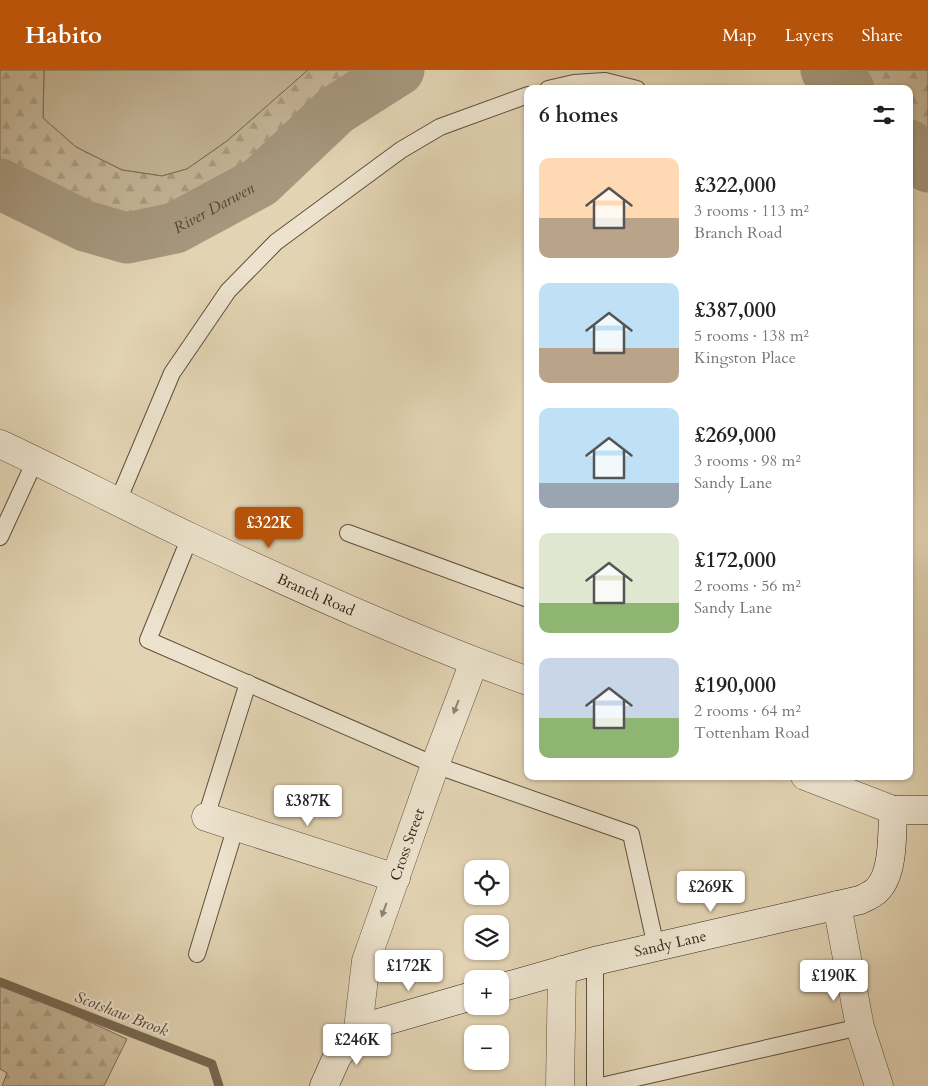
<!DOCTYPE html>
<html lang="en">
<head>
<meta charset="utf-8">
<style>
	body { margin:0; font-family:Cardo,serif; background:#f6f6f6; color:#222; height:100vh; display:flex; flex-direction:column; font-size:19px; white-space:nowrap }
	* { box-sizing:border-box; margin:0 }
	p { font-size:16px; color:#767676 }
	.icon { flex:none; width:28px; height:28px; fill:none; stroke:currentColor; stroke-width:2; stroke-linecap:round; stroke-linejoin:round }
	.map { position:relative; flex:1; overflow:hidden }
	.drawer { position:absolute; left:524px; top:15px; width:389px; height:695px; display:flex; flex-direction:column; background:#fff; border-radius:10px; box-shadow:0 1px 4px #0004 }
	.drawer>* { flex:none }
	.tools { position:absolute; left:464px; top:790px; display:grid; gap:10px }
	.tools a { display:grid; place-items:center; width:45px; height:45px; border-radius:10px; background:#fff; box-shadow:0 1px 4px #0004; font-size:25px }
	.price { position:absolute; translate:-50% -42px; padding:0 11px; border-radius:5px; background:#fff; color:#222; font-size:16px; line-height:32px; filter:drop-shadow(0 1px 2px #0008) }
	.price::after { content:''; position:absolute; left:50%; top:30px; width:15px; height:11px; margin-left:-8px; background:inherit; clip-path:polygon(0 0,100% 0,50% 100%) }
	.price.selected { background:#b45309; color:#fff }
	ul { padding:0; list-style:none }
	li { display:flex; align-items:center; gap:15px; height:125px; padding:0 15px }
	li span { display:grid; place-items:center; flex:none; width:140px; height:100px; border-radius:10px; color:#555 }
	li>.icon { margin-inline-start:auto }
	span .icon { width:60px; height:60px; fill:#fffc; stroke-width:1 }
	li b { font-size:21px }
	h2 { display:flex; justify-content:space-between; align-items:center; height:60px; padding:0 15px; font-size:21px }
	header { display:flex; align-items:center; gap:30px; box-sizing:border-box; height:70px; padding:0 25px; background:#b45309; color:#fff }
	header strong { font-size:24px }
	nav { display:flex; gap:28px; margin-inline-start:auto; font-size:18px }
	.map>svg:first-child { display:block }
	.grass { fill:#c4b597; stroke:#7b6c56 }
	.forest { fill:url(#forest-firs); stroke:#7b6c56 }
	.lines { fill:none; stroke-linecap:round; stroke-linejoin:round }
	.stream { stroke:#786954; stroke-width:9 }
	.river { stroke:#a6977d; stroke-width:51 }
	.service-casing { stroke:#5e4f3d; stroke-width:18 }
	.minor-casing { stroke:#5e4f3d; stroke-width:29 }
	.tertiary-casing { stroke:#5e4f3d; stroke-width:29 }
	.secondary-casing { stroke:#322316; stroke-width:29 }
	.service { stroke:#ece2cd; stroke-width:16 }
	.minor { stroke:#ece2cd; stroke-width:28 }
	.tertiary { stroke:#ece2cd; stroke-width:28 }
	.secondary { stroke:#ece2cd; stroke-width:28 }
	.oneway { fill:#8f8272 }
	.labels { text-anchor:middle; stroke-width:4.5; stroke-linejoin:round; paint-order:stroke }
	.street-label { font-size:15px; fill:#322316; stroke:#ece2cd }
	.water-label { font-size:16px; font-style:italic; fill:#554635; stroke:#ece2cd }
</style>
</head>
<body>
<header>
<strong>Habito</strong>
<nav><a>Map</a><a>Layers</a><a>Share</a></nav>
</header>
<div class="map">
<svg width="928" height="1016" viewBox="0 0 928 1016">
	<defs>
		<pattern id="forest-firs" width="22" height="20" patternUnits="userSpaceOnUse" patternTransform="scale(1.25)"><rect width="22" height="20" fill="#c4b597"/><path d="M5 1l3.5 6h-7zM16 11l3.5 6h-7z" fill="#a99b81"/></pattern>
	</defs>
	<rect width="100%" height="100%" fill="#e2d3b2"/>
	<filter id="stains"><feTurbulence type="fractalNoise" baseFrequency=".004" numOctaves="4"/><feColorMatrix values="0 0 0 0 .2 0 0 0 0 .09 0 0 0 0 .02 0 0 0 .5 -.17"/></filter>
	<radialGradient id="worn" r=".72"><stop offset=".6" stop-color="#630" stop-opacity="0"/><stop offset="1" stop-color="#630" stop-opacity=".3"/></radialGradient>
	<!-- grass -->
	<polygon class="grass" points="44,0 308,0 227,71 187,99 162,106 122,100 76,77 43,48"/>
	<!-- forest -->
	<g class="forest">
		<polygon points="0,0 44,0 43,48 76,77 122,100 162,106 187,99 227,71 308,0 380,0 358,15 252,103 159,151 121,155 73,143 17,109 0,93"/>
		<polygon points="842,0 928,0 928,78 909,56 909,19 864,19"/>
		<polygon points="0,911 127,969 104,1016 2,1016 7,1003 0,999"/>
	</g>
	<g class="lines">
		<!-- stream -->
		<polyline class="stream" points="0,912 212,994 219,1016"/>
		<!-- river -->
		<g class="river">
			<polyline points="826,0 849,19"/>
			<polyline points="909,75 928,97"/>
			<path id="s1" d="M 0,114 L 85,156 L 127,168 L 175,158 L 260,112 L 336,40 L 399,0"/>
		</g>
		<defs>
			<g id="service">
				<polyline points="548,19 574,13 605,11 637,19"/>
				<polyline points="118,431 172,303 228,221 276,172 401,80 440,57 528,25"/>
				<polyline points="348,463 528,529"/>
				<polyline points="0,467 35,391"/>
				<polyline points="190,467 148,570 435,695 631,764 656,877"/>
				<polyline points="206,747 248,613"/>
				<polyline points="197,884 236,756"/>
				<polyline points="595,891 595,1016"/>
				<polyline points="601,1016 860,957"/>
			</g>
			<g id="minor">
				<polyline points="206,747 396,808"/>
				<polyline points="837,835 860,957 879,1016"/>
				<path id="s2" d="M 358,959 L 366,891 L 435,695 L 474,592"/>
				<polyline points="560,1016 562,900"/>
			</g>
			<g id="tertiary">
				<path id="s3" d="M 0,374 C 64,404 127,437 190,467 C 301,519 413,570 528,611"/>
				<polyline points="805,706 893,740"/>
			</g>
			<g id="secondary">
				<path id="s4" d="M 500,918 L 595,891 L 860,830 C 866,827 872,825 877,820 C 894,804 892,763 893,740 L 928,740"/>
				<polyline points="324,1016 337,987 358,959 472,926"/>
			</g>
		</defs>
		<!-- service casing -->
		<use href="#service" class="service-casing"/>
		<!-- minor casing -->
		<use href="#minor" class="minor-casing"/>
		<!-- tertiary casing -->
		<use href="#tertiary" class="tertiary-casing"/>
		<!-- secondary casing -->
		<use href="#secondary" class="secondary-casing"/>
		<!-- service -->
		<use href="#service" class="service"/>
		<!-- minor -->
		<use href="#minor" class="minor"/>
		<!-- tertiary -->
		<use href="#tertiary" class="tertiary"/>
		<!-- secondary -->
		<use href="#secondary" class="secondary"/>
	</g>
	<!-- one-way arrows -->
	<defs><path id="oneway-solid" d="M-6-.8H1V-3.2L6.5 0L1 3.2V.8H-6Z" transform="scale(1.25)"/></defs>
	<g class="oneway">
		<use href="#oneway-solid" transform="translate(456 637) rotate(111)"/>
		<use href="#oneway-solid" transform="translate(384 840) rotate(110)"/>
	</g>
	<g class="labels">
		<!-- street labels -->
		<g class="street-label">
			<text dy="5" stroke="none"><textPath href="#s3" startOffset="350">Branch Road</textPath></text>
			<text dy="5" stroke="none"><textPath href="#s2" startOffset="192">Cross Street</textPath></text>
			<text dy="5" stroke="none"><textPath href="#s4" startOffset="176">Sandy Lane</textPath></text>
		</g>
		<!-- water labels -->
		<g class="water-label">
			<text dy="6" stroke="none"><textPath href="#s1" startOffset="231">River Darwen</textPath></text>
			<text transform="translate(122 943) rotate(21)" y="6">Scotshaw Brook</text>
		</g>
	</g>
	<rect width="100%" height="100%" filter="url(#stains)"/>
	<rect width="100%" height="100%" fill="url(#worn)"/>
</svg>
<div class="tools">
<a><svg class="icon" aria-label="locate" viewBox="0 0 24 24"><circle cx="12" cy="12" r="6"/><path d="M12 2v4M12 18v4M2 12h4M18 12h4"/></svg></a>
<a><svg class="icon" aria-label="layers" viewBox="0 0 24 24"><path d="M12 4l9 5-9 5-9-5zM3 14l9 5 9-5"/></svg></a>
<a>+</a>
<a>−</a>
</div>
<b class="price selected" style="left:269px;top:479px">£322K</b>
<b class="price" style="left:308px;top:757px">£387K</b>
<b class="price" style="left:711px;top:843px">£269K</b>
<b class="price" style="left:409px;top:922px">£172K</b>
<b class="price" style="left:834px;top:932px">£190K</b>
<b class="price" style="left:357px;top:996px">£246K</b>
<section class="drawer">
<h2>6 homes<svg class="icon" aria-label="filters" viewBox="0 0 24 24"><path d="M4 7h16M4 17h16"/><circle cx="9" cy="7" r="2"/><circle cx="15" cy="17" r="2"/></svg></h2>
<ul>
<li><span style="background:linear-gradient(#ffd9b3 60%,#b9a48a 0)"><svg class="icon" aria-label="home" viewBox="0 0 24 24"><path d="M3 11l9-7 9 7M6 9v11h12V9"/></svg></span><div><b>£322,000</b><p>3 rooms · 113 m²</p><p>Branch Road</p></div></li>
<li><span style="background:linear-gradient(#bfe0f5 65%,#b9a48a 0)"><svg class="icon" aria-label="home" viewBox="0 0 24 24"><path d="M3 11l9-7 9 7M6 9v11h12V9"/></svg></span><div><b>£387,000</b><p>5 rooms · 138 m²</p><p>Kingston Place</p></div></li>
<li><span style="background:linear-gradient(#bfe0f5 75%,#9aa5b1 0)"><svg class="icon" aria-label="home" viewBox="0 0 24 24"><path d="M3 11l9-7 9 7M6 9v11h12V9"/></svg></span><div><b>£269,000</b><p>3 rooms · 98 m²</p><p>Sandy Lane</p></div></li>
<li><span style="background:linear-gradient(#dfe7d0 70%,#8fb573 0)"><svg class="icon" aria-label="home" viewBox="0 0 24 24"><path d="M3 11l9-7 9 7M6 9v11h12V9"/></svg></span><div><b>£172,000</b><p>2 rooms · 56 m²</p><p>Sandy Lane</p></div></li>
<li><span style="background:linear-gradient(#c9d6e8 60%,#8fb573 0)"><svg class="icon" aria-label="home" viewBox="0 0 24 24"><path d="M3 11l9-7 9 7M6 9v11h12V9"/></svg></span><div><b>£190,000</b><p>2 rooms · 64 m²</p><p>Tottenham Road</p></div></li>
</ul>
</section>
</div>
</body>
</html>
